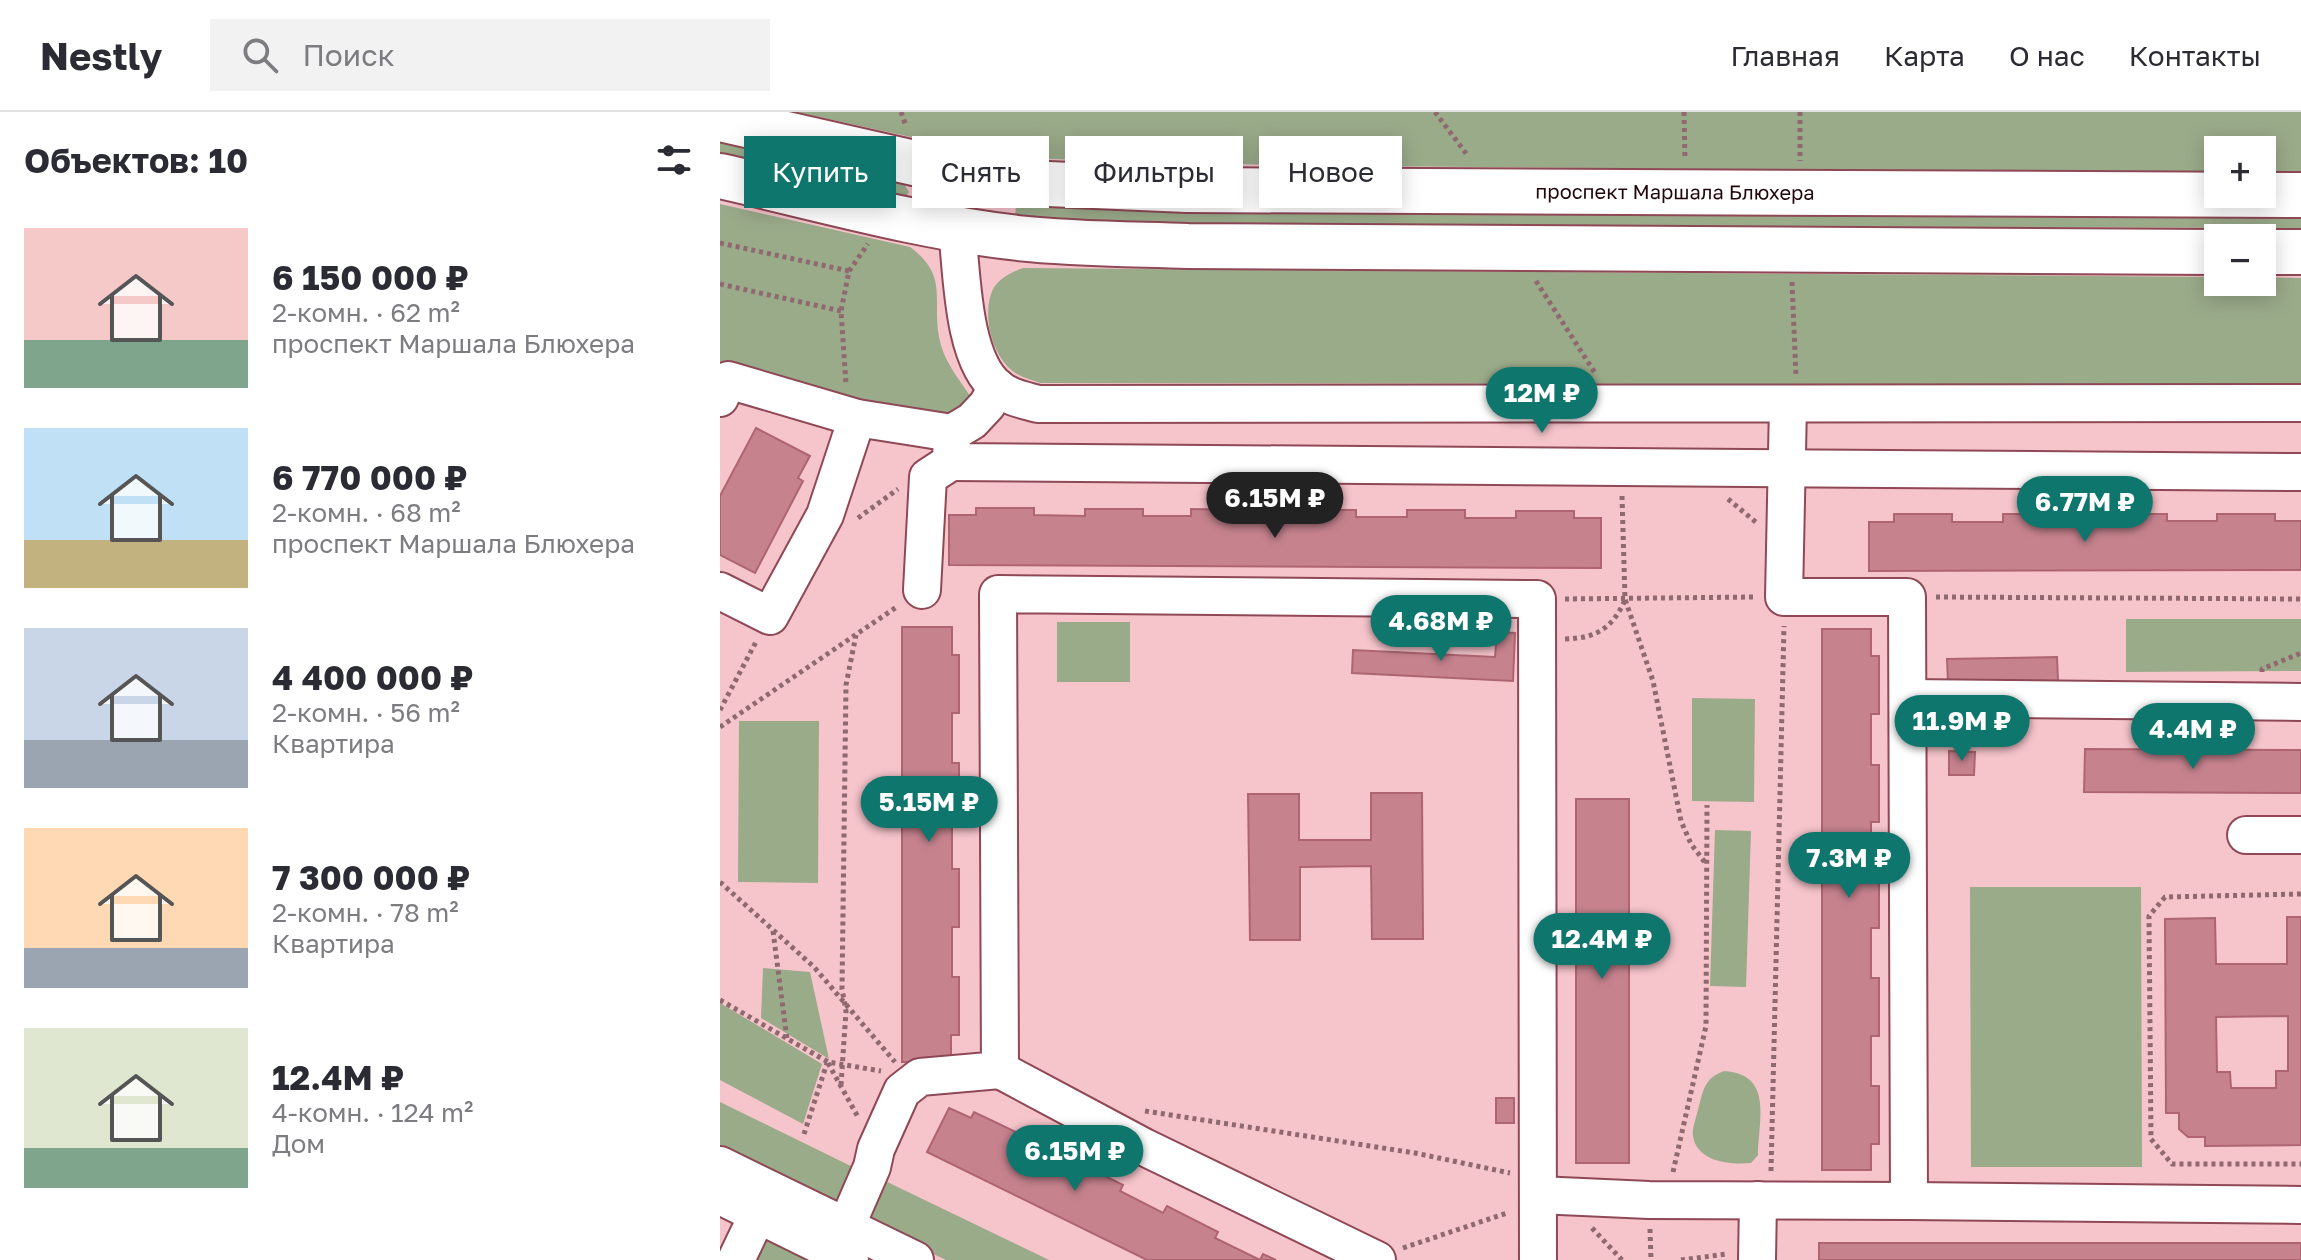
<!DOCTYPE html>
<html lang="ru">
<head>
<meta charset="utf-8">
<style>
	body { margin:0; font-family:"Golos Text",sans-serif; background:#f2f2f3; color:#2b2b33; height:100vh; display:flex; flex-direction:column; font-size:30px; white-space:nowrap }
	* { box-sizing:border-box; margin:0 }
	p { font-size:26px; color:#7c7c81 }
	.icon { flex:none; width:44px; height:44px; fill:none; stroke:currentColor; stroke-width:2; stroke-linecap:round; stroke-linejoin:round }
	.map { position:relative; flex:1; overflow:hidden }
	.side { display:flex; flex-direction:column; background:#fff; width:720px }
	.side>* { flex:none }
	.banner { position:absolute; left:24px; top:24px; width:760px; height:72px; display:flex; gap:16px }
	.tools { position:absolute; left:1484px; top:24px; display:grid; gap:16px }
	.tools a { display:grid; place-items:center; width:72px; height:72px; border-radius:0px; background:#fff; box-shadow:0 4px 20px #0003; font-size:40px }
	.price { position:absolute; translate:-50% -68px; padding:0 18px; border-radius:28px; background:#0f766e; color:#fff; font-size:26px; line-height:52px; filter:drop-shadow(0 2px 4px #0008) }
	.price::after { content:''; position:absolute; left:50%; top:48px; width:24px; height:18px; margin-left:-12px; background:inherit; clip-path:polygon(0 0,100% 0,50% 100%) }
	.price.current { background:#222; color:#fff }
	ul { padding:0; list-style:none }
	li { display:flex; align-items:center; gap:24px; height:200px; padding:0 24px }
	li span { display:grid; place-items:center; flex:none; width:224px; height:160px; border-radius:0px; color:#555 }
	li>.icon { margin-inline-start:auto }
	span .icon { width:96px; height:96px; fill:#fffc; stroke-width:1 }
	li b { font-size:34px }
	h2 { display:flex; justify-content:space-between; align-items:center; height:96px; padding:0 24px; font-size:34px }
	.chip { padding:0 28px; border-radius:0px; background:#fff; box-shadow:0 4px 20px #0003; font-size:28px; line-height:72px }
	.chip.current { background:#0f766e; color:#fff }
	header { display:flex; align-items:center; gap:48px; box-sizing:border-box; height:112px; padding:0 40px; background:#fff; border-bottom:2px solid #e1e1e2 }
	header strong { font-size:38px }
	nav { display:flex; gap:44px; margin-inline-start:auto; font-size:28px }
	.search { width:560px; height:72px; background:#f2f2f3; display:flex; align-items:center; gap:20px; box-sizing:border-box; padding:0 28px; border-radius:0px; color:#7c7c81; font-size:30px }
	main { display:flex; flex:1; min-height:0 }
	.map>svg:first-child { display:block }
	.green { fill:#9aab8a }
	.building { fill:#c6838e; stroke:#ae6571; stroke-width:2; fill-rule:evenodd }
	.lines { fill:none; stroke-linecap:round; stroke-linejoin:round }
	.minor-casing { stroke:#8f4855; stroke-width:40 }
	.major-casing { stroke:#8f4855; stroke-width:48 }
	.path { stroke:#906970; stroke-width:5; stroke-dasharray:4 4; stroke-linecap:butt }
	.minor { stroke:#fff; stroke-width:36 }
	.major { stroke:#fff; stroke-width:44 }
	.labels { text-anchor:middle; stroke-width:8; stroke-linejoin:round; paint-order:stroke }
	.street-label { font-size:20px; fill:#21060c; stroke:#f6c4cb }
</style>
</head>
<body>
<header>
<strong>Nestly</strong>
<div class="search"><svg class="icon" aria-label="search" viewBox="0 0 24 24"><circle cx="10" cy="10" r="6"/><path d="M15 15l6 6"/></svg>Поиск</div>
<nav><a>Главная</a><a>Карта</a><a>О нас</a><a>Контакты</a></nav>
</header>
<main>
<section class="side">
<h2>Объектов: 10<svg class="icon" aria-label="filters" viewBox="0 0 24 24"><path d="M4 7h16M4 17h16"/><circle cx="9" cy="7" r="2"/><circle cx="15" cy="17" r="2"/></svg></h2>
<ul>
<li><span style="background:linear-gradient(#f6c9c9 70%,#7fa58c 0)"><svg class="icon" aria-label="home" viewBox="0 0 24 24"><path d="M3 11l9-7 9 7M6 9v11h12V9"/></svg></span><div><b>6 150 000 ₽</b><p>2-комн. · 62 m²</p><p>проспект Маршала Блюхера</p></div></li>
<li><span style="background:linear-gradient(#bfe0f5 70%,#c2b280 0)"><svg class="icon" aria-label="home" viewBox="0 0 24 24"><path d="M3 11l9-7 9 7M6 9v11h12V9"/></svg></span><div><b>6 770 000 ₽</b><p>2-комн. · 68 m²</p><p>проспект Маршала Блюхера</p></div></li>
<li><span style="background:linear-gradient(#c9d6e8 70%,#9aa5b1 0)"><svg class="icon" aria-label="home" viewBox="0 0 24 24"><path d="M3 11l9-7 9 7M6 9v11h12V9"/></svg></span><div><b>4 400 000 ₽</b><p>2-комн. · 56 m²</p><p>Квартира</p></div></li>
<li><span style="background:linear-gradient(#ffd9b3 75%,#9aa5b1 0)"><svg class="icon" aria-label="home" viewBox="0 0 24 24"><path d="M3 11l9-7 9 7M6 9v11h12V9"/></svg></span><div><b>7 300 000 ₽</b><p>2-комн. · 78 m²</p><p>Квартира</p></div></li>
<li><span style="background:linear-gradient(#dfe7d0 75%,#7fa58c 0)"><svg class="icon" aria-label="home" viewBox="0 0 24 24"><path d="M3 11l9-7 9 7M6 9v11h12V9"/></svg></span><div><b>12.4M ₽</b><p>4-комн. · 124 m²</p><p>Дом</p></div></li>
</ul>
</section>
<div class="map">
<svg width="1581" height="1148" viewBox="0 0 1581 1148">
	<rect width="100%" height="100%" fill="#f6c4cb"/>
	<!-- green -->
	<g class="green">
		<polygon points="76,0 1581,0 1581,63 1542,62 1542,38 1498,38 1498,62 550,53 331,47 251,38"/>
		<polygon points="0,30 184,72 189,80 186,85 0,46"/>
		<path d="M 0,92 L 190,135 C 229,164 212,187 219,225 C 223,248 238,266 251,285 L 234,309 L 193,306 L 0,256 Z"/>
		<polygon points="296,93 473,100 1581,104 1581,116 473,113 295,105"/>
		<path d="M 303,156 L 1498,165 L 1498,170 L 1542,170 L 1542,165 L 1581,166 L 1581,273 L 320,271 C 313,268 304,266 297,262 C 272,247 261,202 273,177 C 279,166 292,160 303,156 Z"/>
		<polygon points="1406,507 1581,507 1581,559 1406,560"/>
		<rect x="337" y="510" width="73" height="60"/>
		<polygon points="972,586 1035,587 1034,690 972,689"/>
		<polygon points="19,609 99,609 98,771 18,770"/>
		<polygon points="995,718 1031,719 1026,875 990,874"/>
		<polygon points="1250,775 1421,775 1422,1055 1251,1055"/>
		<polygon points="43,856 90,860 109,947 41,906"/>
		<polygon points="0,891 102,952 83,1012 0,968"/>
		<path d="M 1004,959 C 1053,962 1039,1007 1038,1043 L 1031,1051 C 1010,1053 977,1050 973,1024 C 972,1016 976,1006 978,998 C 983,979 984,966 1004,959 Z"/>
		<polygon points="0,990 141,1059 123,1097 0,1037"/>
		<polygon points="159,1066 329,1148 226,1148 141,1107"/>
		<polygon points="50,1125 97,1148 31,1148 38,1132"/>
	</g>
	<!-- building -->
	<g class="building">
		<polygon points="36,316 90,344 78,366 83,369 35,461 0,443 0,384"/>
		<polygon points="256,396 314,396 314,403 365,404 365,397 423,397 423,404 471,404 471,397 529,398 529,405 579,405 579,398 636,398 636,405 687,405 687,398 745,398 745,406 796,406 796,399 854,399 854,406 881,406 881,456 229,453 229,403 256,403"/>
		<polygon points="1174,402 1232,402 1232,410 1283,410 1283,402 1341,402 1341,409 1389,409 1389,402 1447,402 1447,409 1497,409 1497,402 1555,402 1555,409 1581,409 1581,458 1149,459 1149,410 1174,410"/>
		<polygon points="182,515 232,515 232,543 239,543 239,601 232,601 232,651 239,651 239,709 232,709 232,757 239,757 239,815 232,815 232,865 239,865 239,923 231,923 231,950 182,950"/>
		<polygon points="1102,517 1151,517 1151,544 1159,544 1159,602 1151,602 1151,653 1159,653 1159,710 1151,710 1151,759 1159,759 1159,816 1151,816 1151,866 1159,866 1159,924 1151,924 1151,974 1159,974 1159,1032 1151,1032 1151,1058 1102,1058"/>
		<polygon points="777,520 795,521 793,569 632,561 633,538 775,545"/>
		<polygon points="1337,545 1338,569 1228,571 1227,547"/>
		<polygon points="1365,637 1581,638 1581,681 1364,680"/>
		<polygon points="1229,639 1255,640 1254,663 1229,663"/>
		<polygon points="651,681 702,681 703,827 652,827 651,754 580,755 580,828 530,828 528,682 579,682 579,728 651,728"/>
		<rect x="856" y="687" width="53" height="364"/>
		<path d="M 1567,805 L 1581,805 L 1581,1033 L 1485,1034 L 1485,1025 L 1468,1025 L 1459,1017 L 1459,1001 L 1446,1001 L 1445,807 L 1495,806 L 1496,852 L 1567,852 ZM 1568,904 L 1568,959 L 1556,959 L 1556,976 L 1511,976 L 1510,960 L 1497,960 L 1496,905 Z"/>
		<rect x="776" y="986" width="18" height="25"/>
		<polygon points="229,996 251,1006 254,1000 279,1012 306,1025 302,1031 348,1054 351,1047 403,1073 400,1079 443,1101 447,1094 498,1120 495,1126 540,1148 543,1142 556,1148 427,1148 207,1040"/>
		<rect x="1099" y="1131" width="482" height="17"/>
	</g>
	<g class="lines">
		<defs>
			<g id="minor">
				<path d="M 237,117 C 242,161 242,248 278,276 C 290,286 304,288 318,292 L 1581,291"/>
				<polyline points="0,286 8,268 137,306 232,321 252,309 267,293 277,275"/>
				<polyline points="232,321 231,350 1581,360"/>
				<polyline points="202,478 208,365 231,350"/>
				<polyline points="0,479 50,504 105,403 137,306"/>
				<polyline points="1188,586 1581,590"/>
				<polyline points="1526,723 1581,723"/>
				<polyline points="280,958 424,1035 657,1148"/>
				<polyline points="0,1053 195,1148"/>
				<polyline points="818,1083 929,1088 1189,1089 1187,485 1064,485 1068,293"/>
				<polyline points="0,1084 130,1148"/>
				<polyline points="1189,1089 1581,1093"/>
				<polyline points="115,1140 152,1055 156,1037 182,979 200,965 280,958 278,482 817,487 818,1148"/>
				<polyline points="16,1148 48,1081"/>
				<polyline points="1037,1148 1038,1088"/>
			</g>
			<g id="major">
				<path id="s1" d="M 0,7 L 247,63 L 305,71 L 467,78 L 1581,83"/>
				<path d="M 0,64 C 98,86 198,115 298,126 C 354,132 412,132 468,134 L 1498,140"/>
				<polyline points="1542,140 1581,140"/>
			</g>
		</defs>
		<!-- minor casing -->
		<use href="#minor" class="minor-casing"/>
		<!-- major casing -->
		<use href="#major" class="major-casing"/>
		<!-- path -->
		<g class="path">
			<polyline points="181,0 186,14"/>
			<polyline points="715,0 748,44"/>
			<polyline points="964,0 965,47"/>
			<polyline points="1080,0 1080,49"/>
			<polyline points="0,131 129,159 121,199 126,272"/>
			<polyline points="129,159 148,132"/>
			<polyline points="816,169 875,261"/>
			<polyline points="1072,170 1076,264"/>
			<polyline points="0,172 121,199"/>
			<polyline points="902,384 905,487 933,569 961,709 971,732 987,753"/>
			<polyline points="1008,387 1037,411"/>
			<polyline points="138,406 178,377"/>
			<polyline points="1216,485 1581,487"/>
			<polyline points="845,487 1035,485"/>
			<path d="M 845,527 C 876,526 892,517 905,488"/>
			<polyline points="1542,560 1542,557 1581,541"/>
			<polyline points="0,598 37,528"/>
			<polyline points="0,615 178,494"/>
			<polyline points="0,770 94,855 175,950"/>
			<polyline points="1581,782 1445,785 1429,804 1431,1027 1452,1052 1581,1052"/>
			<polyline points="53,819 67,927"/>
			<polyline points="0,888 108,950 161,959"/>
			<polyline points="108,951 138,1005"/>
			<polyline points="121,973 126,899 122,877 126,573 136,523"/>
			<polyline points="425,999 695,1041 790,1061"/>
			<polyline points="84,1022 107,951"/>
			<polyline points="1051,1059 1064,514"/>
			<polyline points="953,1060 986,914 987,693"/>
			<polyline points="872,1116 902,1148"/>
			<polyline points="930,1117 931,1148"/>
			<polyline points="683,1136 787,1101"/>
			<polyline points="961,1148 1007,1142"/>
		</g>
		<!-- minor -->
		<use href="#minor" class="minor"/>
		<!-- major -->
		<use href="#major" class="major"/>
	</g>
	<g class="labels">
		<!-- street labels -->
		<g class="street-label">
			<text dy="7" stroke="none"><textPath href="#s1" startOffset="962">проспект Маршала Блюхера</textPath></text>
		</g>
	</g>
</svg>
<div class="tools">
<a>+</a>
<a>−</a>
</div>
<b class="price" style="left:822px;top:323px">12M ₽</b>
<b class="price current" style="left:555px;top:428px">6.15M ₽</b>
<b class="price" style="left:1365px;top:432px">6.77M ₽</b>
<b class="price" style="left:721px;top:551px">4.68M ₽</b>
<b class="price" style="left:1242px;top:651px">11.9M ₽</b>
<b class="price" style="left:1473px;top:659px">4.4M ₽</b>
<b class="price" style="left:209px;top:732px">5.15M ₽</b>
<b class="price" style="left:1129px;top:788px">7.3M ₽</b>
<b class="price" style="left:882px;top:869px">12.4M ₽</b>
<b class="price" style="left:355px;top:1081px">6.15M ₽</b>
<div class="banner">
<a class="chip current">Купить</a>
<a class="chip">Снять</a>
<a class="chip">Фильтры</a>
<a class="chip">Новое</a>
</div>
</div>
</main>
</body>
</html>
